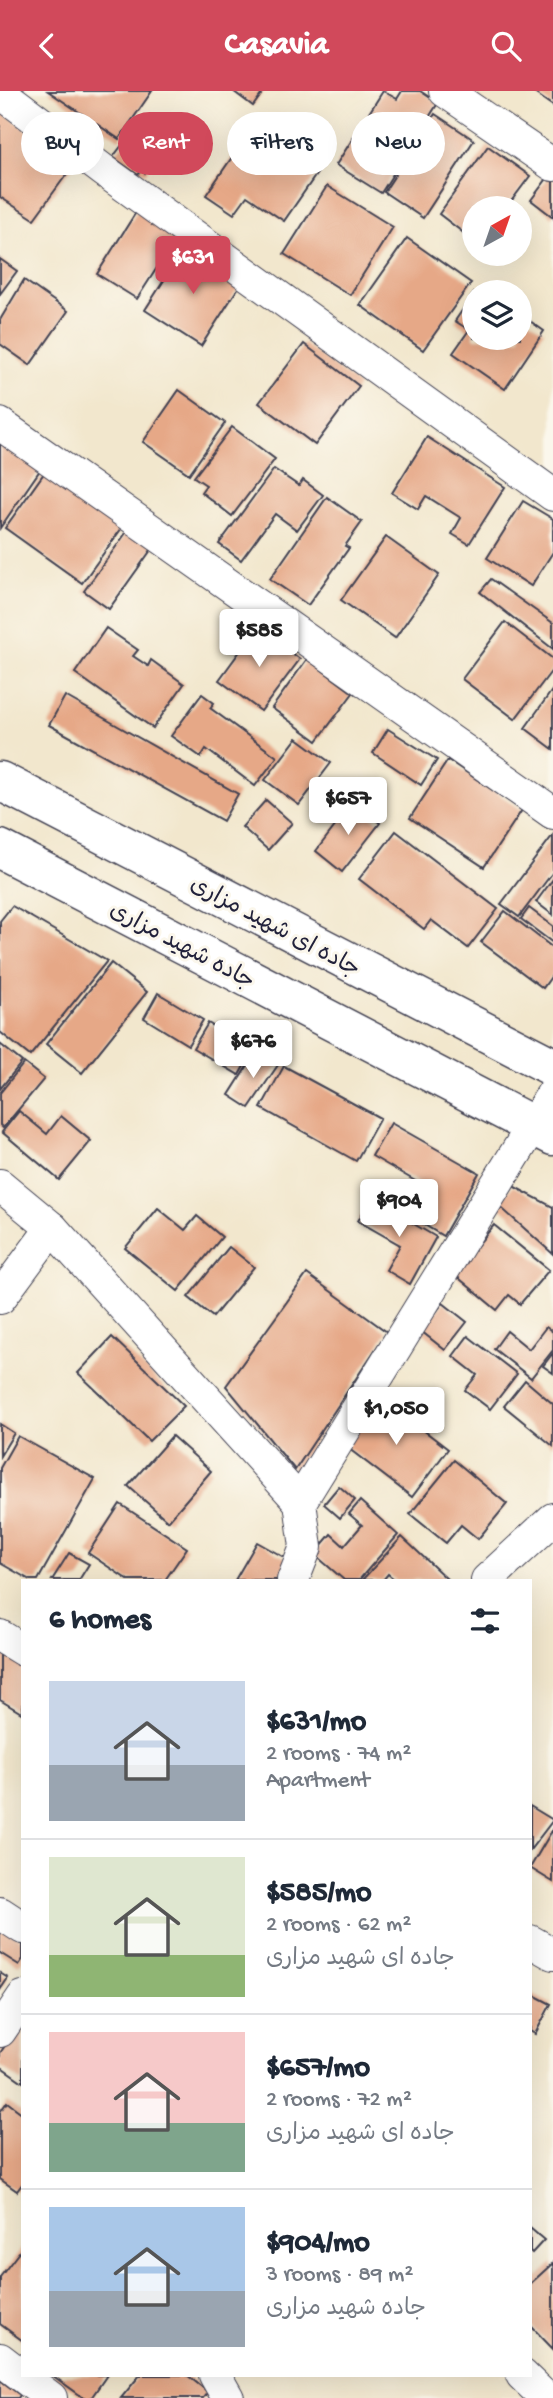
<!DOCTYPE html>
<html lang="en">
<head>
<meta charset="utf-8">
<style>
	body { margin:0; font-family:"Gochi Hand","Playpen Sans Arabic",sans-serif; background:#f2f2f3; color:#1f2937; height:100vh; display:flex; flex-direction:column; font-size:26px; white-space:nowrap }
	* { box-sizing:border-box; margin:0 }
	p { font-size:23px; color:#747a83 }
	.icon { flex:none; width:38px; height:38px; fill:none; stroke:currentColor; stroke-width:2; stroke-linecap:round; stroke-linejoin:round }
	.map { position:relative; flex:1; overflow:hidden }
	.drawer { position:absolute; left:21px; top:1488px; width:511px; height:798px; display:flex; flex-direction:column; background:#fff; border-radius:0px; box-shadow:0 7px 28px #0002 }
	.drawer>* { flex:none }
	.hud { position:absolute; left:21px; top:21px; width:511px; height:63px; display:flex; gap:14px }
	.needle { width:46px; rotate:40deg }
	.tools { position:absolute; left:462px; top:105px; display:grid; gap:14px }
	.tools a { display:grid; place-items:center; width:70px; height:70px; border-radius:50%; background:#fff; box-shadow:0 7px 28px #0002; font-size:35px }
	.price { position:absolute; translate:-50% -60px; padding:0 16px; border-radius:7px; background:#fff; color:#222; font-size:23px; line-height:46px; filter:drop-shadow(0 2px 4px #0008) }
	.price::after { content:''; position:absolute; left:50%; top:42px; width:21px; height:16px; margin-left:-10px; background:inherit; clip-path:polygon(0 0,100% 0,50% 100%) }
	.price.current { background:#d1495b; color:#fff }
	ul { padding:0; list-style:none }
	li { display:flex; align-items:center; gap:21px; height:175px; padding:0 28px }
	li+li { border-top:2px solid #e0e1e3 }
	li span { display:grid; place-items:center; flex:none; width:196px; height:140px; border-radius:0px; color:#555 }
	li>.icon { margin-inline-start:auto }
	span .icon { width:84px; height:84px; fill:#fffc; stroke-width:1 }
	li b { font-size:30px }
	h2 { display:flex; justify-content:space-between; align-items:center; height:84px; padding:0 28px; font-size:30px }
	.pill { padding:0 24px; border-radius:32px; background:#fff; box-shadow:0 7px 28px #0002; font-size:24px; line-height:63px }
	.pill.current { background:#d1495b; color:#fff }
	header { display:flex; justify-content:space-between; align-items:center; height:91px; padding:0 28px; background:#d1495b; color:#fff; font-size:32px; font-weight:800 }
	.map>svg:first-child { display:block }
	.building { fill:#e6a887 }
	.lines { fill:none; stroke-linecap:round; stroke-linejoin:round }
	.minor-casing { stroke:#414051; stroke-width:34 }
	.major-casing { stroke:#414051; stroke-width:41 }
	.minor { stroke:#fff; stroke-width:32 }
	.major { stroke:#fff; stroke-width:38 }
	.labels { text-anchor:middle; stroke-width:6; stroke-linejoin:round; paint-order:stroke }
	.street-label { font-size:23px; fill:#22223b; stroke:#fbf7ec }
</style>
</head>
<body>
<header><svg class="icon" aria-label="back" viewBox="0 0 24 24"><path d="M15 5l-7 7 7 7"/></svg>Casavia<svg class="icon" aria-label="search" viewBox="0 0 24 24"><circle cx="10" cy="10" r="6"/><path d="M15 15l6 6"/></svg></header>
<div class="map">
<svg width="553" height="2307" viewBox="0 0 553 2307">
	<rect width="100%" height="100%" fill="#fbf7ec"/>
	<filter id="ink" filterUnits="userSpaceOnUse"><feTurbulence type="fractalNoise" baseFrequency=".0143" numOctaves="2"/><feDisplacementMap in="SourceGraphic" scale="14" xChannelSelector="R" yChannelSelector="G"/><feConvolveMatrix kernelMatrix="1 2 1 2 8 2 1 2 1" color-interpolation-filters="sRGB"/></filter>
	<filter id="wash" filterUnits="userSpaceOnUse"><feTurbulence type="fractalNoise" baseFrequency=".00686" numOctaves="4" result="noise"/><feDisplacementMap in="SourceGraphic" scale="28" xChannelSelector="R" yChannelSelector="G"/><feGaussianBlur stdDeviation="1.57" result="paint"/><feColorMatrix in="noise" values="0 0 0 0 0 0 0 0 0 0 0 0 0 0 0 0 0 1.4 0 .05"/><feComposite in="paint" operator="in"/></filter>
	<g filter="url(#wash)">
		<rect width="100%" height="100%" fill="#f2e7cd"/>
		<g id="blocks">
			<!-- building -->
			<g class="building">
				<polygon points="48,0 152,0 119,48"/>
				<polygon points="233,0 264,0 253,15"/>
				<polygon points="383,0 397,8 402,0 420,0 438,12 381,102 336,74"/>
				<polygon points="539,0 553,0 553,15 536,3"/>
				<polygon points="0,18 72,76 34,128 0,106"/>
				<polygon points="435,23 474,49 423,127 384,101"/>
				<polygon points="142,28 179,56 168,70 159,63 145,82 142,79 138,84 113,66"/>
				<polygon points="255,33 320,78 284,130 247,105 234,123 206,104"/>
				<polygon points="488,55 530,85 506,117 474,117 474,150 439,123"/>
				<polygon points="549,85 553,88 553,126 531,109"/>
				<polygon points="327,95 393,136 350,204 284,163"/>
				<polygon points="138,118 178,144 137,208 97,183"/>
				<polygon points="407,147 471,192 423,259 360,214"/>
				<polygon points="186,155 242,191 201,255 145,219"/>
				<polygon points="0,168 17,180 0,203"/>
				<polygon points="24,189 68,220 30,274 0,253 0,229"/>
				<polygon points="474,202 474,247 520,247 520,223 544,240 505,298 453,262 469,239 455,230"/>
				<polygon points="304,253 359,295 315,354 259,312"/>
				<polygon points="179,299 225,332 189,383 143,351"/>
				<polygon points="232,336 275,368 232,425 201,401 206,394 194,386"/>
				<polygon points="0,338 40,379 0,437"/>
				<polygon points="427,346 505,396 469,453 452,443 461,427 426,405 418,418 392,402"/>
				<polygon points="47,378 124,434 82,492 5,437"/>
				<polygon points="274,378 299,395 303,389 323,404 297,439 275,423 241,469 219,453"/>
				<polygon points="327,406 362,431 345,455 349,457 308,514 270,488"/>
				<polygon points="523,410 553,428 553,461 531,495 487,467"/>
				<polygon points="131,435 156,452 109,518 84,500"/>
				<polygon points="386,446 439,484 395,547 341,509"/>
				<polygon points="491,488 553,532 553,558 480,501"/>
				<polygon points="505,531 553,568 553,578 515,628 462,588"/>
				<polygon points="106,537 138,559 133,565 148,575 151,569 184,593 153,637 75,582"/>
				<polygon points="257,537 300,568 261,620 219,589"/>
				<polygon points="307,568 353,602 317,650 272,617"/>
				<polygon points="553,598 553,658 525,637"/>
				<polygon points="202,603 214,612 210,617 277,666 255,695 206,658 201,666 171,645"/>
				<polygon points="65,605 238,703 223,730 49,634"/>
				<polygon points="388,638 437,669 421,694 373,662"/>
				<polygon points="297,647 331,672 299,714 265,689"/>
				<polygon points="448,669 522,719 484,776 410,727"/>
				<polygon points="266,709 292,732 268,759 242,736"/>
				<polygon points="353,712 380,732 342,781 316,760"/>
				<polygon points="396,740 498,818 468,857 431,829 424,838 359,788"/>
				<polygon points="553,744 553,781 519,826 501,813"/>
				<polygon points="553,788 553,824 536,811"/>
				<polygon points="12,815 107,870 30,965 0,941 0,830"/>
				<polygon points="529,817 553,835 553,852 521,828"/>
				<polygon points="505,820 553,857 553,883 543,897 481,851"/>
				<polygon points="111,872 147,901 82,982 46,953"/>
				<polygon points="158,902 203,929 188,954 144,927"/>
				<polygon points="208,932 253,959 239,984 193,957"/>
				<polygon points="0,953 22,971 0,998"/>
				<polygon points="257,960 278,974 249,1017 229,1004"/>
				<polygon points="24,972 44,988 3,1037 0,1034 0,1002"/>
				<polygon points="284,975 380,1027 356,1070 261,1017"/>
				<polygon points="19,1020 47,1043 61,1025 91,1050 59,1089 2,1041"/>
				<polygon points="391,1032 479,1082 443,1145 413,1127 429,1098 372,1065"/>
				<polygon points="513,1095 553,1116 553,1163 497,1113"/>
				<polygon points="371,1108 436,1146 410,1193 386,1179 400,1154 358,1130"/>
				<polygon points="158,1117 185,1139 197,1125 222,1146 178,1200 125,1157"/>
				<polygon points="494,1134 549,1179 520,1213 509,1204 497,1219 454,1183"/>
				<polygon points="229,1156 254,1176 213,1226 188,1206"/>
				<polygon points="307,1183 387,1241 295,1379 226,1295"/>
				<polygon points="443,1212 467,1231 445,1259 421,1240"/>
				<polygon points="546,1236 553,1241 553,1259 531,1287 494,1258 507,1240 529,1258"/>
				<polygon points="468,1245 517,1283 490,1318 465,1299 477,1284 453,1265"/>
				<polygon points="112,1246 184,1315 149,1350 78,1282"/>
				<polygon points="553,1262 553,1282 543,1275"/>
				<polygon points="525,1289 553,1313 553,1355 504,1315"/>
				<polygon points="380,1306 448,1358 412,1406 344,1354"/>
				<polygon points="0,1333 14,1342 0,1365"/>
				<polygon points="18,1345 95,1388 38,1489 30,1489 0,1472 0,1377"/>
				<polygon points="172,1345 211,1380 168,1430 128,1395"/>
				<polygon points="454,1369 507,1413 478,1448 461,1434 446,1452 410,1423"/>
				<polygon points="339,1395 355,1409 340,1427 324,1413"/>
				<polygon points="360,1410 398,1444 359,1489 344,1489 314,1463 331,1443 344,1455 362,1434 349,1423"/>
				<polygon points="120,1413 187,1457 165,1489 128,1489 88,1462"/>
				<polygon points="402,1446 448,1489 395,1489 388,1483 383,1489 362,1489"/>
				<polygon points="257,1451 289,1469 277,1489 235,1489"/>
				<polygon points="69,1462 89,1473 79,1489 52,1489"/>
				<polygon points="0,1561 23,1575 23,1623 0,1609"/>
				<polygon points="530,1715 553,1729 530,1759"/>
				<polygon points="553,1738 553,1791 530,1777"/>
				<polygon points="0,1835 23,1850 23,1868 19,1874 0,1862"/>
				<polygon points="0,1882 8,1887 0,1899"/>
				<polygon points="530,1902 551,1913 535,1943 530,1940"/>
				<polygon points="23,1929 23,1991 0,1975 0,1962"/>
				<polygon points="7,2011 23,2023 23,2092 17,2100 0,2088 0,2021"/>
				<polygon points="530,2137 544,2149 532,2162 530,2160"/>
				<polygon points="23,2156 23,2250 0,2233 0,2186"/>
				<polygon points="553,2172 553,2258 530,2234 530,2193"/>
				<polygon points="52,2284 107,2284 91,2307 84,2307"/>
				<polygon points="140,2284 187,2284 208,2301 203,2307 121,2307"/>
				<polygon points="0,2289 20,2304 18,2307 0,2307"/>
			</g>
		</g>
	</g>
	<g filter="url(#ink)">
		<use href="#blocks" fill-opacity="0" stroke="#414051" stroke-width="2"/>
		<g class="lines">
			<defs>
				<g id="minor">
					<polyline points="445,0 553,74"/>
					<polyline points="0,1 103,79 553,404"/>
					<polyline points="0,333 553,722"/>
					<polyline points="0,1094 52,1137 300,1411"/>
					<polyline points="0,1207 52,1137"/>
					<polyline points="293,1489 306,1456 300,1411 553,1002"/>
					<polyline points="487,1489 553,1428"/>
					<polyline points="0,1545 23,1559"/>
					<polyline points="0,1822 23,1837"/>
					<polyline points="530,1850 553,1863"/>
					<polyline points="0,1940 23,1906"/>
					<polyline points="0,2268 51,2307"/>
					<polyline points="215,2284 228,2307"/>
					<polyline points="522,2284 546,2307"/>
				</g>
				<g id="major">
					<polyline points="0,690 553,976"/>
					<polyline points="0,758 553,1045"/>
				</g>
			</defs>
			<!-- minor casing -->
			<use href="#minor" class="minor-casing"/>
			<!-- major casing -->
			<use href="#major" class="major-casing"/>
			<!-- minor -->
			<use href="#minor" class="minor"/>
			<!-- major -->
			<use href="#major" class="major"/>
		</g>
	</g>
	<g class="labels">
		<!-- street labels -->
		<g class="street-label">
			<text transform="translate(276 834) rotate(28)" y="8">جاده ای شهید مزاری</text>
			<text transform="translate(183 853) rotate(28)" y="8">جاده شهید مزاری</text>
		</g>
	</g>
</svg>
<div class="tools">
<a><svg class="needle" viewBox="-14 -14 28 28"><path d="M0-13l5 13h-10z" fill="#e53935"/><path d="M0 13l5-13h-10z" fill="#747a83"/></svg></a>
<a><svg class="icon" aria-label="layers" viewBox="0 0 24 24"><path d="M12 4l9 5-9 5-9-5zM3 14l9 5 9-5"/></svg></a>
</div>
<b class="price current" style="left:193px;top:205px">$631</b>
<b class="price" style="left:259px;top:578px">$585</b>
<b class="price" style="left:348px;top:746px">$657</b>
<b class="price" style="left:253px;top:989px">$676</b>
<b class="price" style="left:399px;top:1148px">$904</b>
<b class="price" style="left:396px;top:1356px">$1,050</b>
<div class="hud">
<a class="pill">Buy</a>
<a class="pill current">Rent</a>
<a class="pill">Filters</a>
<a class="pill">New</a>
</div>
<section class="drawer">
<h2>6 homes<svg class="icon" aria-label="filters" viewBox="0 0 24 24"><path d="M4 7h16M4 17h16"/><circle cx="9" cy="7" r="2"/><circle cx="15" cy="17" r="2"/></svg></h2>
<ul>
<li><span style="background:linear-gradient(#c9d6e8 60%,#9aa5b1 0)"><svg class="icon" aria-label="home" viewBox="0 0 24 24"><path d="M3 11l9-7 9 7M6 9v11h12V9"/></svg></span><div><b>$631/mo</b><p>2 rooms · 74 m²</p><p>Apartment</p></div></li>
<li><span style="background:linear-gradient(#dfe7d0 70%,#8fb573 0)"><svg class="icon" aria-label="home" viewBox="0 0 24 24"><path d="M3 11l9-7 9 7M6 9v11h12V9"/></svg></span><div><b>$585/mo</b><p>2 rooms · 62 m²</p><p>جاده ای شهید مزاری</p></div></li>
<li><span style="background:linear-gradient(#f6c9c9 65%,#7fa58c 0)"><svg class="icon" aria-label="home" viewBox="0 0 24 24"><path d="M3 11l9-7 9 7M6 9v11h12V9"/></svg></span><div><b>$657/mo</b><p>2 rooms · 72 m²</p><p>جاده ای شهید مزاری</p></div></li>
<li><span style="background:linear-gradient(#a9c7e8 60%,#9aa5b1 0)"><svg class="icon" aria-label="home" viewBox="0 0 24 24"><path d="M3 11l9-7 9 7M6 9v11h12V9"/></svg></span><div><b>$904/mo</b><p>3 rooms · 89 m²</p><p>جاده شهید مزاری</p></div></li>
</ul>
</section>
</div>
</body>
</html>
